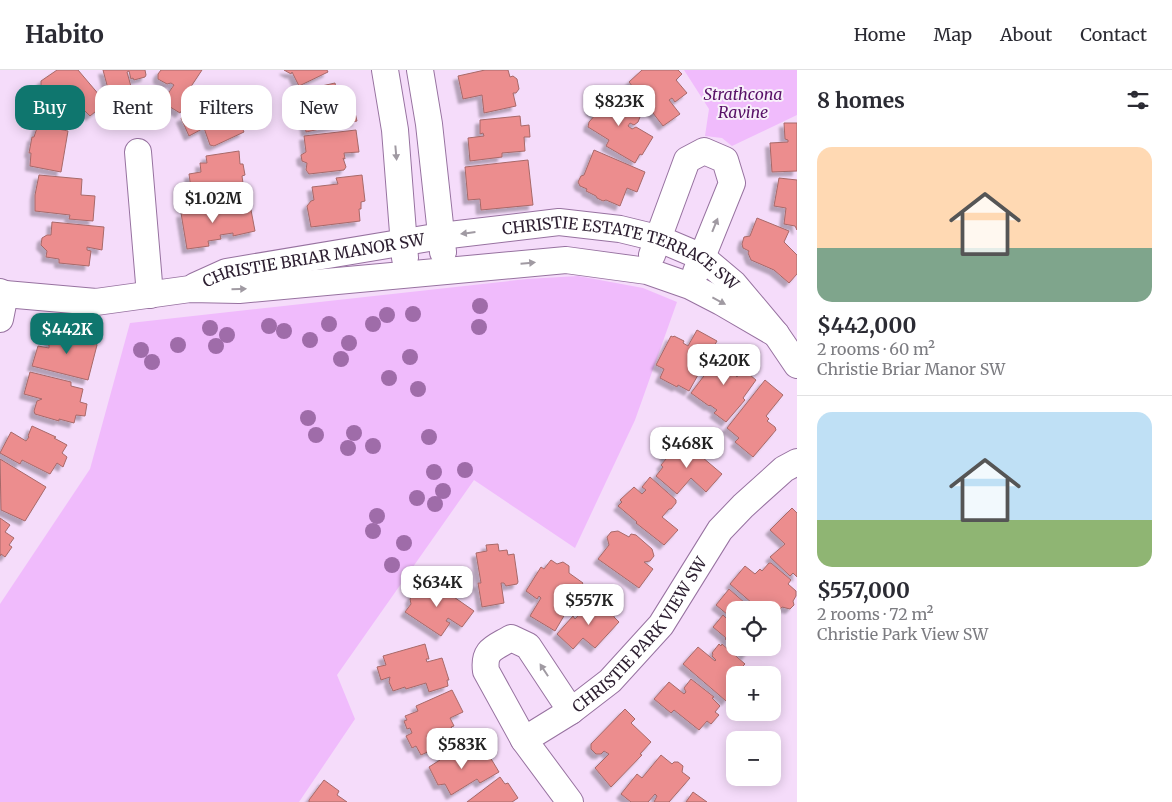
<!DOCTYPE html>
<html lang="en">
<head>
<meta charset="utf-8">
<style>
	body { margin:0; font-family:Merriweather,serif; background:#f7f7f7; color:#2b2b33; height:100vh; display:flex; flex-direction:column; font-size:19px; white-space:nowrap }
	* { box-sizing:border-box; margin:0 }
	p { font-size:16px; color:#7c7c81 }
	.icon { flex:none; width:28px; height:28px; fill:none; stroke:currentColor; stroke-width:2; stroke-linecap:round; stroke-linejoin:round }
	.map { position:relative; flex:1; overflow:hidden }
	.drawer { display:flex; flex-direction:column; background:#fff; width:375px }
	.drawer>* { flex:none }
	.hud { position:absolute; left:15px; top:15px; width:475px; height:45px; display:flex; gap:10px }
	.tools { position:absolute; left:726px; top:531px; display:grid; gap:10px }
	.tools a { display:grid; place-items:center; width:55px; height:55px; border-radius:10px; background:#fff; box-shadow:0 2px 12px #0003; font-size:25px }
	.price { position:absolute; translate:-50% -42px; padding:0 11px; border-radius:10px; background:#fff; color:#222; font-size:16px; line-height:32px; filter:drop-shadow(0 1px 2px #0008) }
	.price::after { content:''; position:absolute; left:50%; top:30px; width:15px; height:11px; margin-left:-8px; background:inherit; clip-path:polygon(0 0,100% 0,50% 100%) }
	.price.current { background:#0f766e; color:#fff }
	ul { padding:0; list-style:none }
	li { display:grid; align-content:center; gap:10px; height:265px; padding:0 20px }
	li+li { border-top:1px solid #e1e1e2 }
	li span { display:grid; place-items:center; height:155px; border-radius:15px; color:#555 }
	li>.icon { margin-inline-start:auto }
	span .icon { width:90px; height:90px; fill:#fffc; stroke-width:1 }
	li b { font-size:21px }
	h2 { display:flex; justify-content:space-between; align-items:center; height:60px; padding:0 20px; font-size:21px }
	.tag { padding:0 18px; border-radius:15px; background:#fff; box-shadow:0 2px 12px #0003; font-size:18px; line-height:45px }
	.tag.current { background:#0f766e; color:#fff }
	header { display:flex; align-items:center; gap:30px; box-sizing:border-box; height:70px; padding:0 25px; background:#fff; border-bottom:1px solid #e1e1e2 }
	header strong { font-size:24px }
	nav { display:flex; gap:28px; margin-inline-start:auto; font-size:18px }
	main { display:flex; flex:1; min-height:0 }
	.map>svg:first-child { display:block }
	.green { fill:#f0bbfc }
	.building { fill:#ec8d8e; stroke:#a76969; filter:url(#shadow) }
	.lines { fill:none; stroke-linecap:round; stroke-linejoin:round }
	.minor-casing { stroke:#9772a0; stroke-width:28 }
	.minor { stroke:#fff; stroke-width:26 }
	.tree { fill:#9f6ca9 }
	.oneway { fill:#a09aa2 }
	.labels { text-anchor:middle; stroke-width:4; stroke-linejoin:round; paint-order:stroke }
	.park-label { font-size:16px; font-style:italic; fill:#581167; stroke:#f8f0fa }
	.street-label { font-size:16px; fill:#2c1e30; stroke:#f8f0fa }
</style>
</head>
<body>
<header>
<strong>Habito</strong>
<nav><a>Home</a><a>Map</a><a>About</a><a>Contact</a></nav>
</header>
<main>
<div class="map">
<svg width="797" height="732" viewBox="0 0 797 732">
	<defs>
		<filter id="shadow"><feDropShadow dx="-4.5" dy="4.5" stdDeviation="1" flood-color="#0004"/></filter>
	</defs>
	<rect width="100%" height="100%" fill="#f5dcfa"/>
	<!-- green -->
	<g class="green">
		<polygon points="684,0 797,0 797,45 732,76 722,68 705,66 709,39"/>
		<polygon points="578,206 643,218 677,232 635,350 575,478 474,410 337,605 355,649 299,732 0,732 0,534 90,399 130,253 527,209"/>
	</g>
	<!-- building -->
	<g class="building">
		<polygon points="57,0 78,0 106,33 90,46 82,38 68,52 51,34 51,32 44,23 46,21 41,15 41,11"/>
		<polygon points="103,0 145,0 146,5 145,7 134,10 133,8 131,9 129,1 127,2 133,24 111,30"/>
		<polygon points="161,0 202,0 188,21 192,24 180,43 162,32 174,15 171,13 167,14 158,9 158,4"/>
		<polygon points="284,0 327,0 328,2 299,16 292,2 291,4"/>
		<polygon points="485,0 508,0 510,7 513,6 517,9 519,19 516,23 513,23 516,36 484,43 482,25 463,29 458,6"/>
		<polygon points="642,0 678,0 682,4 676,10 687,23 675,32 672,28 669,30 680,44 663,56 629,12"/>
		<polygon points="335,13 338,29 351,26 357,51 306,62 299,21"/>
		<polygon points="606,22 616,29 618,26 642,42 638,52 634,55 630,53 628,56 632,59 636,57 653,67 642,85 640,84 635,93 606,76 609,70 588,57 589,52 596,44 591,41 590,37 594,31 600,31"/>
		<polygon points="226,32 232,44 235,43 244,62 214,76 210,75 204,58 189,66 181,48 203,38 205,42"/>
		<polygon points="520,46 521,56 529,55 530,67 524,67 525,81 502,83 502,87 470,91 468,68 484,66 483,63 480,64 480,50"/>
		<polygon points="784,53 797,53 797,101 772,102 770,73 788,72 788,70 785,69"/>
		<polygon points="38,55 68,61 61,102 30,96 31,83 29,83 32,67 34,67"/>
		<polygon points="356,60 359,82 344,83 345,89 343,88 346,97 344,100 309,104 306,100 307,93 302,91 301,85 306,82 304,66"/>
		<polygon points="594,80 645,102 637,122 627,118 620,136 606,130 603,131 597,128 596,126 586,121 587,119 580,116 578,112 581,106 584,105"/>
		<polygon points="239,81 240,94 243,94 245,105 242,106 243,113 214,117 215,123 192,126 189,104 201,102 200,93 207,93 206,86"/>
		<polygon points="528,90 533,135 481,140 480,129 468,130 465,97"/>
		<polygon points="39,105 82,109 81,125 95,126 93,151 69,149 70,145 35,141 35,125"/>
		<polygon points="362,105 365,131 361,132 361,139 359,139 360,151 311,157 307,136 311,131 314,130 312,117 338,114 336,108"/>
		<polygon points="779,108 797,110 797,160 795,156 784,154 786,138 774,136"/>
		<polygon points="208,130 210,139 229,136 230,143 251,140 255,161 233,166 233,163 220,165 221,169 208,171 209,176 187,179 181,143 191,142 189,133"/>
		<polygon points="757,148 789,161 784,172 797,185 797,204 789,213 774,200 751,190 748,183 749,181 743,178 742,174 744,167 750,166"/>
		<polygon points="52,152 104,157 102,180 87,177 87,180 91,181 89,196 59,193 59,189 46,187 47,181 41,175 42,168 47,165 51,165"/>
		<polygon points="52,259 66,263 70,262 78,266 90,268 89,271 96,273 97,275 88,310 32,296 38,276 49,278 49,275 48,275"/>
		<polygon points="697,260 717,271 689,321 678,315 677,317 660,308 664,299 656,295 671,266 673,267 674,266 684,271 683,273 688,276"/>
		<polygon points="725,278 742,290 733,303 737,307 742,300 744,300 756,310 743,328 745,330 726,352 714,343 717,340 710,335 709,336 691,323"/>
		<polygon points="30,302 71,312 71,316 83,319 80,332 87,334 85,346 76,345 74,353 59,349 59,351 35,344 34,341 37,331 42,329 24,324"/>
		<polygon points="765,310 783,325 766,346 769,349 767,351 775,357 776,360 753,387 735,372 739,368 727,358"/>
		<polygon points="32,356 56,367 54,368 67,375 62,383 67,387 63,397 57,393 50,404 22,390 20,394 0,383 11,362 26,371 29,367 28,366"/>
		<polygon points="682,370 722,404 706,422 691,408 677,424 656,406 663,397 661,395 666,389 664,383 668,379 674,379"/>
		<polygon points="0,389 46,417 25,451 1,440"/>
		<polygon points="650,407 676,430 676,433 671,439 669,439 662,447 678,460 664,475 636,453 637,452 618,436 622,432 620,430 634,417 642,424 646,420 642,417"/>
		<polygon points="792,438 797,443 797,507 793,503 790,506 770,487 785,474 770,460"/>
		<polygon points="0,448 10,455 5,462 14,468 9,475 12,477 5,487 1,484 0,486"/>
		<polygon points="618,461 629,467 631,464 636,465 652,479 654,486 650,491 644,492 653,499 639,518 598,489 609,475 607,467 611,462"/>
		<polygon points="498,474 499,481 507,480 508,485 514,484 518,512 517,514 506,516 504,513 501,513 504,533 482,537 478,513 481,513 476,483 487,481 486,475"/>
		<polygon points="551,490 557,494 563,492 569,496 569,503 583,513 566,538 568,539 555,561 530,546 541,528 539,526 537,529 526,521 541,497 544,499"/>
		<polygon points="769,493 771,493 791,510 788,514 796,521 796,526 793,531 794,535 790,539 782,537 772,548 772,540 760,540 730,514 745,496 755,504 760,499 762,501"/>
		<polygon points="428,509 474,541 462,557 448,548 446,551 450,553 441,566 405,542 411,534 410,529 414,523 419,522"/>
		<polygon points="729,519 753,540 735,540 735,578 757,578 752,578 745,586 725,569 726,568 713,557 723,545 726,548 728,545 716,535"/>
		<polygon points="594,529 604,538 609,537 614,541 614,547 619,552 595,578 583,568 573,579 557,564 573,546 575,549"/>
		<polygon points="425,574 429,589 426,589 427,592 442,588 449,610 447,610 448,616 429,622 426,613 406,619 405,617 393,621 389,612 390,607 381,610 377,597 386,595 383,586"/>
		<polygon points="719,574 721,576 722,574 745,594 739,600 745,605 735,605 735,624 733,622 726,631 683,594 698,577 715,591 716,590 712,586 713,584 712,583"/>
		<polygon points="691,609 714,627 712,628 720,636 715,642 719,645 711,654 707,651 699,660 674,640 671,643 654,629 669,612 684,624 686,622 684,618"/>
		<polygon points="452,620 463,642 450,648 454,656 451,657 456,664 456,669 421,685 416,676 412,678 406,666 412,663 410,658 407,659 404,651 407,650 405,646 418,641 416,636"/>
		<polygon points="625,639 635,649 631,653 651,672 640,684 642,685 611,717 595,698 609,684 604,681 601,684 596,684 591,679 591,674"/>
		<polygon points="461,677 465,680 468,687 471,685 474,690 487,682 499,702 480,713 477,709 451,725 445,714 438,715 429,697 440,690 441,687 446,684 449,685"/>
		<polygon points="661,685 672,694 674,692 678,692 683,696 682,702 690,708 669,732 654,732 657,726 655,724 648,732 631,732 621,724 637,704 642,708"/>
		<polygon points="500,707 505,714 508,713 518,728 512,732 467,732"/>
		<polygon points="324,710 339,721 337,725 347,732 309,732 309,730"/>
		<polygon points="693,722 707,732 686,732"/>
	</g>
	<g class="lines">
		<defs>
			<g id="minor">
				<polyline points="385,0 395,60 405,188"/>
				<polyline points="420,0 429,54 443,182"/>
				<polyline points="138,82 150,225"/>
				<polyline points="652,185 687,90 704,81 725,90 732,113 696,202"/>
				<path id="s1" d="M 195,216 L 226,202 L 441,166 L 559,152 L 620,159 L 657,168 L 702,187 L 734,214 L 776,264 L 797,295"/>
				<polyline points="0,222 5,224 96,232 190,219 239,220 566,190 647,201 690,216 721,232 776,264"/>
				<polyline points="0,249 5,224"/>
				<path d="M 524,670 L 486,601 C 483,579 495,578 511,568 L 528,576 L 571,641"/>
				<path id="s2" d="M 570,732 L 524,670 L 571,641 L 610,611 L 661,555 L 720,460 L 743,436 L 784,399 L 797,392"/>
			</g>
		</defs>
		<!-- minor casing -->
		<use href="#minor" class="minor-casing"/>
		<!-- minor -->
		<use href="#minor" class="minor"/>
	</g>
	<!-- trees -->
	<g class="tree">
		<circle cx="480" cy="236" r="8"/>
		<circle cx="413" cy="244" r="8"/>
		<circle cx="387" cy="245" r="8"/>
		<circle cx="329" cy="254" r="8"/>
		<circle cx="373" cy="254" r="8"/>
		<circle cx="269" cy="256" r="8"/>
		<circle cx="479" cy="257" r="8"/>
		<circle cx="210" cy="258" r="8"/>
		<circle cx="284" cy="261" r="8"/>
		<circle cx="227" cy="265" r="8"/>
		<circle cx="310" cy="270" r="8"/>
		<circle cx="349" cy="273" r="8"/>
		<circle cx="178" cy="275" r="8"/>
		<circle cx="216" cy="276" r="8"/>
		<circle cx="141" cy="280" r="8"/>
		<circle cx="410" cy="287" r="8"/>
		<circle cx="341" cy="289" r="8"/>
		<circle cx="152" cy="292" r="8"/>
		<circle cx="389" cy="308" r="8"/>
		<circle cx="418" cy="319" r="8"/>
		<circle cx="308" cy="348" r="8"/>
		<circle cx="354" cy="363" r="8"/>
		<circle cx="316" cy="365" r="8"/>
		<circle cx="429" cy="367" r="8"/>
		<circle cx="373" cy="376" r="8"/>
		<circle cx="348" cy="378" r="8"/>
		<circle cx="465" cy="400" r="8"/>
		<circle cx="434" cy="402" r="8"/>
		<circle cx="443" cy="421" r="8"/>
		<circle cx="417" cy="428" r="8"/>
		<circle cx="435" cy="434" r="8"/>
		<circle cx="377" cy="446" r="8"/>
		<circle cx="373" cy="461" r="8"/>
		<circle cx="404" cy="473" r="8"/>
		<circle cx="392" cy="495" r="8"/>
	</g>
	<!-- one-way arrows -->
	<defs><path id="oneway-solid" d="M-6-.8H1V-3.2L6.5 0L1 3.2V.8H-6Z" transform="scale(1.25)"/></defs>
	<g class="oneway">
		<use href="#oneway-solid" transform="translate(396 83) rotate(85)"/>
		<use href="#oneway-solid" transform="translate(715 155) rotate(-68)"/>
		<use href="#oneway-solid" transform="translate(468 163) rotate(173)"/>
		<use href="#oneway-solid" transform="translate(528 193) rotate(-5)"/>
		<use href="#oneway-solid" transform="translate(239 219) rotate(-2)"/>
		<use href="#oneway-solid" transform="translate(719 231) rotate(28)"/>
		<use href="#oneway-solid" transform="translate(544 600) rotate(-123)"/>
	</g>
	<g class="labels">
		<!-- park labels -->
		<g class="park-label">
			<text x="743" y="30">Strathcona<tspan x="743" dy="18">Ravine</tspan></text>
		</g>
		<!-- street labels -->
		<g class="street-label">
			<text dy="6" stroke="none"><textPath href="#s1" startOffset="122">CHRISTIE BRIAR MANOR SW</textPath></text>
			<text dy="6" stroke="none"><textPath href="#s1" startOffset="439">CHRISTIE ESTATE TERRACE SW</textPath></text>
			<text dy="6" stroke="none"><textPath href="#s2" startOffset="236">CHRISTIE PARK VIEW SW</textPath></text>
		</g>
	</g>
</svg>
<div class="tools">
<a><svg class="icon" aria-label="locate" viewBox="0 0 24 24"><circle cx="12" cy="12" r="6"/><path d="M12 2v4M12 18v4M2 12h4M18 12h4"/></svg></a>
<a>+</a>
<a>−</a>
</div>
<b class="price" style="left:619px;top:57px">$823K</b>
<b class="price" style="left:213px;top:154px">$1.02M</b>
<b class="price current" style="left:67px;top:285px">$442K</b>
<b class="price" style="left:724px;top:316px">$420K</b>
<b class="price" style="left:687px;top:399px">$468K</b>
<b class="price" style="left:437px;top:538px">$634K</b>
<b class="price" style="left:589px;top:556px">$557K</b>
<b class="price" style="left:462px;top:700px">$583K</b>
<div class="hud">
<a class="tag current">Buy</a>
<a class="tag">Rent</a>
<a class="tag">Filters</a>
<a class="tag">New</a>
</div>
</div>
<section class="drawer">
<h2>8 homes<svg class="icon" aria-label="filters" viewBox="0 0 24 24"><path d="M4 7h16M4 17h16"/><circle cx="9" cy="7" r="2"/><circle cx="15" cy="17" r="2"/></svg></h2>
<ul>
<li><span style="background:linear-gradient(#ffd9b3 65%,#7fa58c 0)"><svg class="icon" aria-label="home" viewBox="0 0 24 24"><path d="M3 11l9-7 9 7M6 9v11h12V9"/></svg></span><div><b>$442,000</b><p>2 rooms · 60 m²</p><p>Christie Briar Manor SW</p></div></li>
<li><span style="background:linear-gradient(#bfe0f5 70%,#8fb573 0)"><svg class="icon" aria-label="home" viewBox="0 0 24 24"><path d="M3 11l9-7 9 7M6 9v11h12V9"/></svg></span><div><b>$557,000</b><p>2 rooms · 72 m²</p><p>Christie Park View SW</p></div></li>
</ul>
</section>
</main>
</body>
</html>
